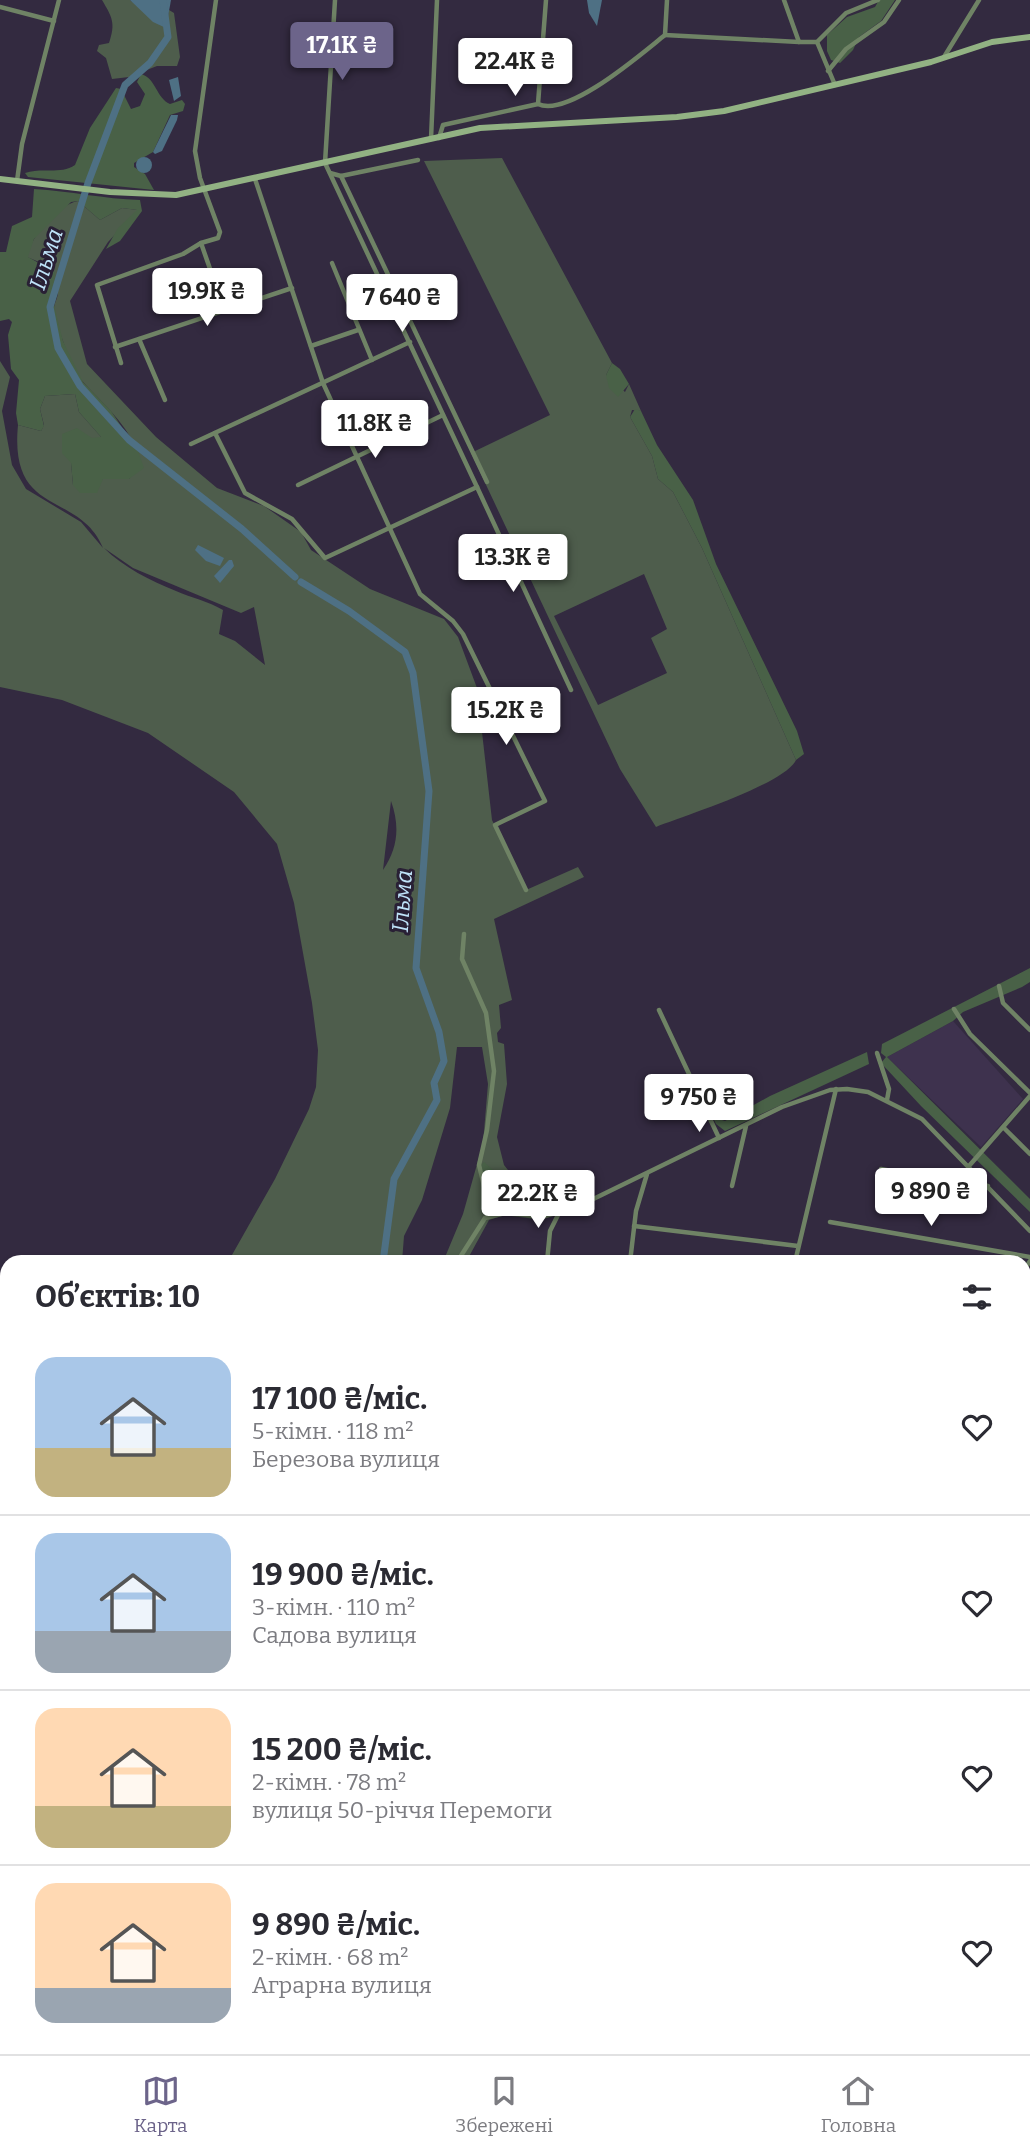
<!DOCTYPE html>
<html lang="uk">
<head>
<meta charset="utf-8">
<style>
	body { margin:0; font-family:Bitter,serif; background:#f7f7f7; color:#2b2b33; height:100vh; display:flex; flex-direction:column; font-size:26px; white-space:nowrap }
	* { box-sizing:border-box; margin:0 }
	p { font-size:23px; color:#7c7c81 }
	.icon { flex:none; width:38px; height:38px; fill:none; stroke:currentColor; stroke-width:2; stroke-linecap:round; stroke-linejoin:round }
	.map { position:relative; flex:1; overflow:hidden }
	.details { position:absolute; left:0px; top:1255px; width:1031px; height:800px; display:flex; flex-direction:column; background:#fff; border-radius:21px 21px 0 0; box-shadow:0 2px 5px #0004 }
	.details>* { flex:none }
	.price { position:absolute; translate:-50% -60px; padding:0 16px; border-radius:7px; background:#fff; color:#222; font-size:23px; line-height:46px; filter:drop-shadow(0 2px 4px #0008) }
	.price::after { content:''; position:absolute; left:50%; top:42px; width:21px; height:16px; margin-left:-10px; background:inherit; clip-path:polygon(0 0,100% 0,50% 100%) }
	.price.current { background:#6c648a; color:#fff }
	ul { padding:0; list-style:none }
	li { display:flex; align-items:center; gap:21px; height:175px; padding:0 35px }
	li+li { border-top:2px solid #e1e1e2 }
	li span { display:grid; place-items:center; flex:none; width:196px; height:140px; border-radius:21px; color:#555 }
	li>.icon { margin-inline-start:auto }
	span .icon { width:84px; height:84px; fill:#fffc; stroke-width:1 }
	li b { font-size:30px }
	h2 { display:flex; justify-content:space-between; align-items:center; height:84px; padding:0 35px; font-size:30px }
	.menu { display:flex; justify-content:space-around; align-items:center; height:98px; border-top:2px solid #e1e1e2; background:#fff; font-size:19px; color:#7c7c81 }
	.menu a { display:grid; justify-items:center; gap:4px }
	.menu .current { color:#6c648a }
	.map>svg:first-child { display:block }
	.built { fill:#3e324e }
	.green { fill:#4e5d4c; fill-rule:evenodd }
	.forest { fill:#496147 }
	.water { fill:#4e7084 }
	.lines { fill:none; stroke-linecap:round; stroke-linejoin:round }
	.river { stroke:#4e7084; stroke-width:7 }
	.street { stroke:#6f8365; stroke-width:4.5 }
	.secondary { stroke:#92b283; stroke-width:6 }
	.primary { stroke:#add79a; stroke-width:7 }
	.labels { text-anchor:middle; stroke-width:6; stroke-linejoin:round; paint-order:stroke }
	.water-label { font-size:23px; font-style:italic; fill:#bfe3f9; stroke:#292035 }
</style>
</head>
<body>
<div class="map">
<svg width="1030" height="2054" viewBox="0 0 1030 2054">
	<rect width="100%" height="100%" fill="#332a40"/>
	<!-- built -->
	<g class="built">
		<polygon points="953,1021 1023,1099 981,1147 887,1057"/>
		<polygon points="1030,1268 1030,1370 1024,1364 1024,1275"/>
		<polygon points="1030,1671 1030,1773 1024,1779 1024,1677"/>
	</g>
	<!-- green -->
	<g class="green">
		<path d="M 102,0 L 130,0 L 166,27 L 169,10 L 174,13 L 180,57 L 177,66 L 157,66 L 129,77 L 112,79 L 106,58 L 97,51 L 99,45 L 109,43 C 116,23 112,17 102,0 Z"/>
		<path d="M 502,158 L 612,363 L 606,375 L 625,392 L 629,384 L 641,411 L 632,410 L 630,417 L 652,456 L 658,479 L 673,492 L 702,548 L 796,760 C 785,784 684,816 656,827 L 620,769 L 471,453 L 550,415 L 424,161 ZM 644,574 L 667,629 L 651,638 L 667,673 L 598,705 L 554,616 Z"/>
		<path d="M 78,201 L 100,220 L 122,208 L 138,210 L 108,242 L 70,301 L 87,364 L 156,437 L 217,488 L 264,506 L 301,532 L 311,550 L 370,589 L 444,619 L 458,637 L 477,688 L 492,820 L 526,890 L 578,867 L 584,877 L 494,919 L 512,1000 L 499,1005 L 501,1028 L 497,1033 L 498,1042 L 504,1044 L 507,1084 L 497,1137 L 504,1165 L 541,1211 L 542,1220 L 505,1215 L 489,1220 L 466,1262 L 443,1262 L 463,1214 L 483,1143 L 488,1084 L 482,1047 L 457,1047 L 450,1108 L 422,1200 L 404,1236 L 402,1262 L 228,1262 L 275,1179 L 309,1109 L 316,1087 L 318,1050 L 312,1003 L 294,903 L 277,844 L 234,792 L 148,733 L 62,700 L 0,687 L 0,361 L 10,377 L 2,411 L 12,465 L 26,489 L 81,522 L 103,548 C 79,490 9,519 18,425 L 41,431 L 44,425 L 40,409 L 45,396 L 75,394 L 79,412 L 102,438 L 92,438 L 71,462 L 73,485 L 103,479 L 129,479 L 140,463 C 135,431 105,406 85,384 C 71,369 57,327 54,308 C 54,303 58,298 58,292 L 54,288 L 51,267 L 27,257 C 31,236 57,205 78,201 ZM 104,548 L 133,568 L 241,613 L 254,607 L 265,665 L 235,641 L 219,634 L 223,610 C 208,601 192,598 176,591 C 151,581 123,567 104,548 ZM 391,801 C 400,826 398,848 383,870 ZM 492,1171 L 508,1181 L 509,1190 L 495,1185 L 489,1180 Z"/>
		<polygon points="7,1399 7,1434 5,1430 0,1431 0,1400"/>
		<path d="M 7,1561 L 7,1723 L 0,1717 C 0,1699 3,1682 3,1665 L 0,1664 L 0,1573 Z"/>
		<polygon points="1030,1878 1030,1972 1024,1975 1024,1884"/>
		<polygon points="7,1946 7,2048 38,2054 0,2054 0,1952"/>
		<polygon points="349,2048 562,2048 556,2054 356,2054"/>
		<polygon points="848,2048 913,2048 908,2054 842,2054"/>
	</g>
	<!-- forest -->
	<g class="forest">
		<polygon points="879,0 895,0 881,21 859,37 853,50 840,63 831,60 827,51 827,35 847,17 875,7"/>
		<path d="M 141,74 C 156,78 156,98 170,104 L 182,100 L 185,104 L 183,111 L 170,115 L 153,152 L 134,163 L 134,167 L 145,174 L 154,190 L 28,177 L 25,173 C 42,167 60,175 75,165 L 90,128 L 116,88 L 121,89 L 131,109 L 140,106 L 145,94 L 137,82 Z"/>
		<path d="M 34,189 C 70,191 104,199 140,200 L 142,211 L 120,241 L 106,249 L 118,228 L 137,210 L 122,208 L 100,220 L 78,201 L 71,202 L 34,239 L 28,257 L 55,272 L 54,288 L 58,292 L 54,305 L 63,341 L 83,382 L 111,411 L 138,451 L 144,468 L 129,479 L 103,479 L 97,493 L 80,493 L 73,485 L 71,463 L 62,453 L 62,434 L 77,428 L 92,438 L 101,437 L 79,412 L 75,394 L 45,396 L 40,409 L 44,426 L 41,431 L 18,425 L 16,413 L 19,380 L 11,369 L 8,335 L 12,322 L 9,319 L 0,321 L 0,252 L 6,252 L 12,226 L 32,217 Z"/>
		<polygon points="612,363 620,369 629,384 618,397 609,388 606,375"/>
		<polygon points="635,409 641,411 657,445 693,500 716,564 797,731 804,754 796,760 702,548 673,492 658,479 652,456 630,417"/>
		<polygon points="1030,968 1030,982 1022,987 963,1012 953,1021 887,1057 1030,1199 1030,1212 921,1106 881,1063 886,1057 881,1053 882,1044"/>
		<polygon points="867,1052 869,1064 725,1131 716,1124 701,1092 709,1092 719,1119 725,1121 770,1096"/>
		<polygon points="484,1162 514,1188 502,1188 483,1177 480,1166"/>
		<polygon points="0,1778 7,1790 7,1886 0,1886"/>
		<polygon points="1030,1838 1030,1870 1024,1876 1024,1844"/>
		<polygon points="313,2048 349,2048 356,2054 320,2054"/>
	</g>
	<!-- water -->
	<g class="water">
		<polygon points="130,0 171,0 166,28 153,22"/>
		<polygon points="587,0 602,0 597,26 589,13"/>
		<polygon points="178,77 181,96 174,101 169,80"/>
		<polygon points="171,115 178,115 177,120 162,151 155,154 153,152"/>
		<circle cx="144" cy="165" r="8"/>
		<polygon points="198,545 224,558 220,566 206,561 195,550"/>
		<polygon points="229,560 232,560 234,566 220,583 214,576"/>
		<polygon points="7,1445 7,1551 0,1562 0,1449"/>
		<polygon points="926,2048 1006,2048 1013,2054 922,2054"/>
	</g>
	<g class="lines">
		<!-- river -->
		<g class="river">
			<polyline points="163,0 168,37 150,63 125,85 88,183 50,307 58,348 80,386 129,440 242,529 295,577"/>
			<polyline points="301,582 349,611 405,652 413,673 429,791 416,968 439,1032 444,1061 434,1083 437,1100 394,1179 383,1262"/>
			<polyline points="0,1566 7,1554"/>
			<polyline points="1024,1991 1030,1986"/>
		</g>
		<!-- street -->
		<g class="street">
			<polyline points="667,0 665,35 799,42 817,42 846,13 878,0"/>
			<polyline points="784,0 799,42"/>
			<polyline points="0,7 54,21"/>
			<polyline points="817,42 835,85"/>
			<polyline points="944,57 979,0"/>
			<polyline points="828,71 846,49 884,22 899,0"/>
			<path d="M 538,104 C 568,118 641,54 665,35"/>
			<polyline points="439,138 443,125 538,104 546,0"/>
			<polyline points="431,139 437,0"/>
			<polyline points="330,173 341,176 418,160"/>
			<polyline points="341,176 487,482"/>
			<polyline points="255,179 323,383 420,594 453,621 463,634 545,801 495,825 526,890"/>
			<polyline points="17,181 22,144 59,0"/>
			<polyline points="201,243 218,238 220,232 200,178 195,151 216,0"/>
			<polyline points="332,263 372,360"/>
			<polyline points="139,339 165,400"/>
			<polyline points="311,346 358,330"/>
			<polyline points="115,347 292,288"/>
			<polyline points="121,363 97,285 183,254 201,243 224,309"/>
			<polyline points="215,433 245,493 292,519 325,558 477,487 325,163 335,0"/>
			<polyline points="191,444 410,342"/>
			<polyline points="298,485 443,415"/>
			<polyline points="477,487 571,690"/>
			<polyline points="464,934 462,959 486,1013 494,1071 487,1130 479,1165 488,1203 506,1212 542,1217 581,1205 782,1107 830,1090 847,1089 868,1092 922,1119 1030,1231"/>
			<polyline points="999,986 1003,1003 1030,1030"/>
			<polyline points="954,1009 970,1034 1030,1093"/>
			<polyline points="659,1010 719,1138"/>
			<polyline points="877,1053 889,1089 887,1100"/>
			<polyline points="1004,1128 1030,1154"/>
			<polyline points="969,1166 1030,1096"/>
			<polyline points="881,1169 977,1187 988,1186"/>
			<polyline points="732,1186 746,1126"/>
			<polyline points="830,1222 1030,1257"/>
			<polyline points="634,1226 798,1246"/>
			<polyline points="457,1262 485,1218 505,1213"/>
			<polyline points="547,1262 550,1231 560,1211"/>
			<polyline points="630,1262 636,1211 647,1174"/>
			<polyline points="795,1262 836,1089"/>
			<polyline points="1024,1270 1030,1261"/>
			<polyline points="1024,1431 1030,1437"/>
			<polyline points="1024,1481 1030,1474"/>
			<polyline points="1024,1523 1030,1530"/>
			<polyline points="0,1721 7,1719"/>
			<polyline points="249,2048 255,2053 260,2048"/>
			<polyline points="330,2048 336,2054"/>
			<polyline points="448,2048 455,2054"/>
			<polyline points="1020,2048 1027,2054"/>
			<polyline points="83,2054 90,2048"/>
			<polyline points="196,2054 202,2048"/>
		</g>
		<!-- secondary -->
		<polyline class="secondary" points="0,179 110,192 176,195 480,128 677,117 724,111 931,62 992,42 1030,37"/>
		<!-- primary -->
		<g class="primary">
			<polyline points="1024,1651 1030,1645"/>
			<polyline points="600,2054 606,2048"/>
			<polyline points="612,2054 618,2048"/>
		</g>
	</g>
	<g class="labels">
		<!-- water labels -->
		<g class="water-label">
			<text transform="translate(46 259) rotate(-72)" y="8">Ільма</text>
			<text transform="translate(402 901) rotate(-86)" y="8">Ільма</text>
		</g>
	</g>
</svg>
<b class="price current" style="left:342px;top:82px">17.1K ₴</b>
<b class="price" style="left:515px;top:98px">22.4K ₴</b>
<b class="price" style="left:207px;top:328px">19.9K ₴</b>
<b class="price" style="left:402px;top:334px">7 640 ₴</b>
<b class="price" style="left:375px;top:460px">11.8K ₴</b>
<b class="price" style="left:513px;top:594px">13.3K ₴</b>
<b class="price" style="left:506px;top:747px">15.2K ₴</b>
<b class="price" style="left:699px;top:1134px">9 750 ₴</b>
<b class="price" style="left:931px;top:1228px">9 890 ₴</b>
<b class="price" style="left:538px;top:1230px">22.2K ₴</b>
<section class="details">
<h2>Об’єктів: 10<svg class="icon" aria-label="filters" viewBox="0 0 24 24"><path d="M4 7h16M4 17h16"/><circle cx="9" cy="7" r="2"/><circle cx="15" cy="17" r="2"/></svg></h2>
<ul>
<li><span style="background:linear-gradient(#a9c7e8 65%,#c2b280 0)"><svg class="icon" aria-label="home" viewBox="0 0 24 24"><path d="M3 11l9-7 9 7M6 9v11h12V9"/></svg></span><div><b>17 100 ₴/міс.</b><p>5-кімн. · 118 m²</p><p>Березова вулиця</p></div><svg class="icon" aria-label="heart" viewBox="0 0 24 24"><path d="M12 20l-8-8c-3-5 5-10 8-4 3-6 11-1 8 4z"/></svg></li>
<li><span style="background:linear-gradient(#a9c7e8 70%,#9aa5b1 0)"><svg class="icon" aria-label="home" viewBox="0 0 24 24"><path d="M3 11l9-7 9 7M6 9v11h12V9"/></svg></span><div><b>19 900 ₴/міс.</b><p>3-кімн. · 110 m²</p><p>Садова вулиця</p></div><svg class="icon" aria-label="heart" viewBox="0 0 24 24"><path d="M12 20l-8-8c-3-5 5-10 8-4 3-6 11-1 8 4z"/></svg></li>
<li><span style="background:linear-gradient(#ffd9b3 70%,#c2b280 0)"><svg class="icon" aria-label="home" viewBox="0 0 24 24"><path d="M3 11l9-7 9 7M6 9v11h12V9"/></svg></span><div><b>15 200 ₴/міс.</b><p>2-кімн. · 78 m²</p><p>вулиця 50-річчя Перемоги</p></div><svg class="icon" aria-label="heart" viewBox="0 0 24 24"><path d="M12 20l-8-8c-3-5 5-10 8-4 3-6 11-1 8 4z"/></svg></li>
<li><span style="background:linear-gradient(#ffd9b3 75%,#9aa5b1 0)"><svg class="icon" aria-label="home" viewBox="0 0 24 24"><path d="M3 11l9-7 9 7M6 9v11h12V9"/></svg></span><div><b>9 890 ₴/міс.</b><p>2-кімн. · 68 m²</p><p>Аграрна вулиця</p></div><svg class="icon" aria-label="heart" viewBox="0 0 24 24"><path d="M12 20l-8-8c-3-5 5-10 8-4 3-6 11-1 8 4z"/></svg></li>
</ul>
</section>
</div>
<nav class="menu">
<a class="current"><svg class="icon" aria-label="map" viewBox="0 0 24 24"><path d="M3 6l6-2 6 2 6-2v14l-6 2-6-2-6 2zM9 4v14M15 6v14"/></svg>Карта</a>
<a><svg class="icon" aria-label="saved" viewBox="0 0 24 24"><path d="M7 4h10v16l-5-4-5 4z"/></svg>Збережені</a>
<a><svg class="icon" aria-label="home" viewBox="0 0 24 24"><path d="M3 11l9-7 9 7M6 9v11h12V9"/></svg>Головна</a>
</nav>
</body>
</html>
